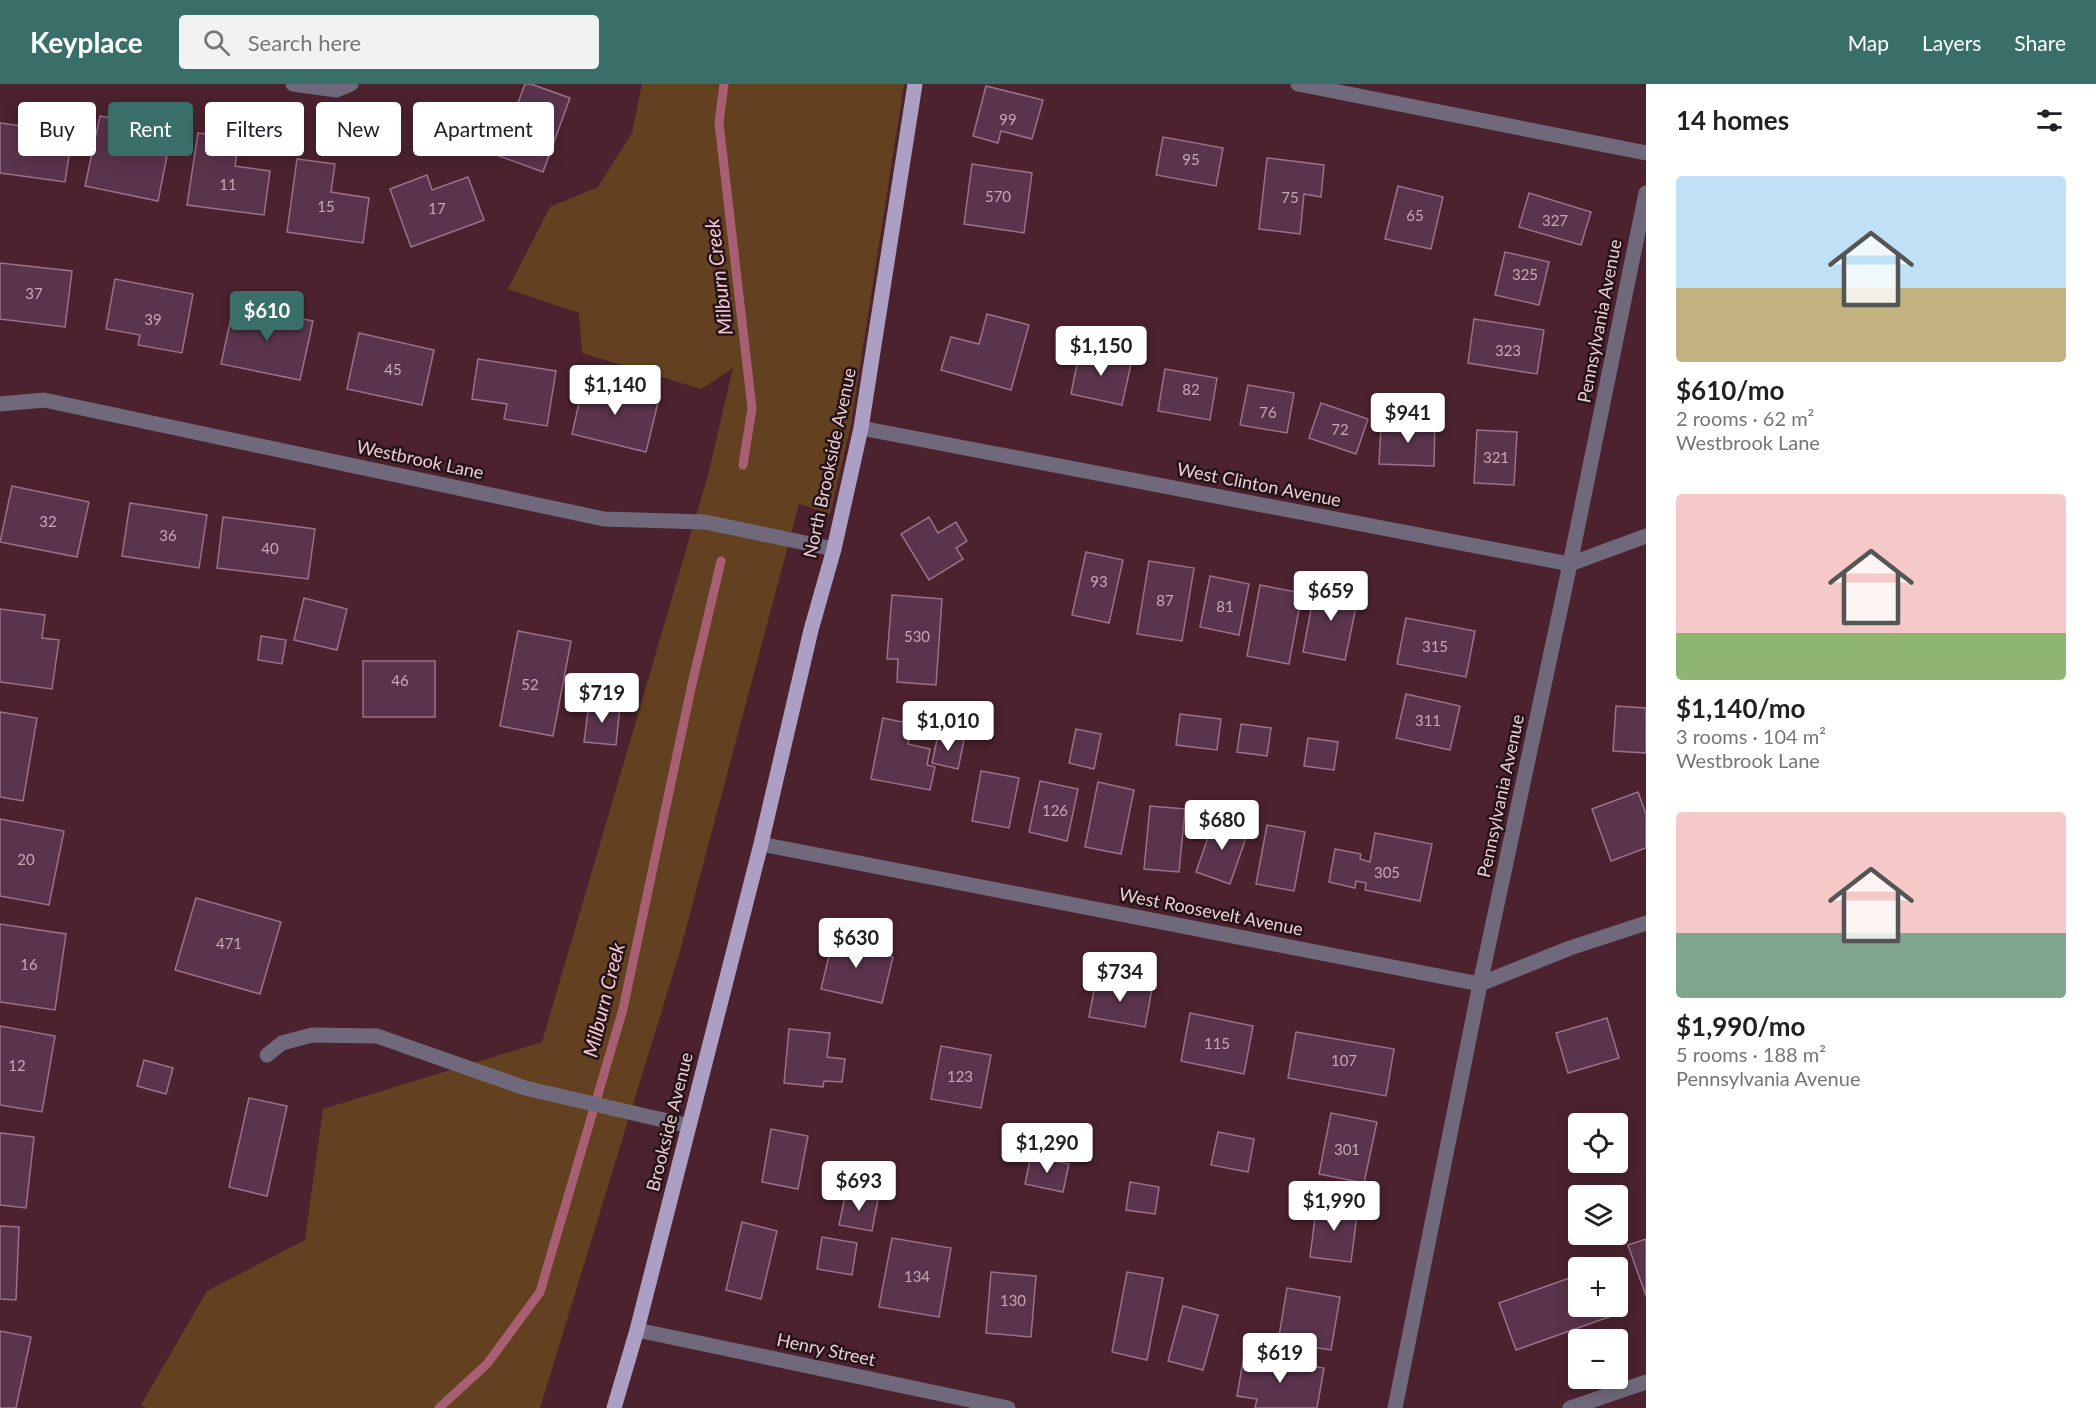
<!DOCTYPE html>
<html lang="en">
<head>
<meta charset="utf-8">
<style>
	body { margin:0; font-family:Lato,sans-serif; background:#f2f2f2; color:#202124; height:100vh; display:flex; flex-direction:column; font-size:22px; white-space:nowrap }
	* { box-sizing:border-box; margin:0 }
	p { font-size:20px; color:#757577 }
	.icon { flex:none; width:33px; height:33px; fill:none; stroke:currentColor; stroke-width:2; stroke-linecap:round; stroke-linejoin:round }
	.map { position:relative; flex:1; overflow:hidden }
	.details { display:flex; flex-direction:column; background:#fff; width:450px }
	.details>* { flex:none }
	.guide { position:absolute; left:18px; top:18px; width:570px; height:54px; display:flex; gap:12px }
	.buttons { position:absolute; left:1568px; top:1029px; display:grid; gap:12px }
	.buttons a { display:grid; place-items:center; width:60px; height:60px; border-radius:6px; background:#fff; box-shadow:0 3px 15px #0003; font-size:30px }
	.price { position:absolute; translate:-50% -51px; padding:0 14px; border-radius:6px; background:#fff; color:#222; font-size:20px; line-height:39px; filter:drop-shadow(0 2px 3px #0008) }
	.price::after { content:''; position:absolute; left:50%; top:36px; width:18px; height:14px; margin-left:-9px; background:inherit; clip-path:polygon(0 0,100% 0,50% 100%) }
	.price.active { background:#3a6f69; color:#fff }
	ul { padding:0; list-style:none }
	li { display:grid; align-content:center; gap:12px; height:318px; padding:0 30px }
	li span { display:grid; place-items:center; height:186px; border-radius:6px; color:#555 }
	li>.icon { margin-inline-start:auto }
	span .icon { width:108px; height:108px; fill:#fffc; stroke-width:1 }
	li b { font-size:26px }
	h2 { display:flex; justify-content:space-between; align-items:center; height:72px; padding:0 30px; font-size:26px }
	.pill { padding:0 21px; border-radius:6px; background:#fff; box-shadow:0 3px 15px #0003; font-size:21px; line-height:54px }
	.pill.active { background:#3a6f69; color:#fff }
	header { display:flex; align-items:center; gap:36px; box-sizing:border-box; height:84px; padding:0 30px; background:#3a6f69; color:#fff }
	header strong { font-size:28px }
	nav { display:flex; gap:33px; margin-inline-start:auto; font-size:21px }
	.search { width:420px; height:54px; background:#f2f2f2; display:flex; align-items:center; gap:15px; box-sizing:border-box; padding:0 21px; border-radius:6px; color:#757577; font-size:22px }
	main { display:flex; flex:1; min-height:0 }
	.map>svg:first-child { display:block }
	.green { fill:#634120 }
	.lines { fill:none; stroke-linecap:round; stroke-linejoin:round }
	.stream { stroke:#a85e73; stroke-width:9 }
	.building { fill:#5a344c; stroke:#9b7089; stroke-width:1.5 }
	.minor { stroke:#70697b; stroke-width:15 }
	.major { stroke:#ad9fc4; stroke-width:15 }
	.labels { text-anchor:middle; stroke-width:5; stroke-linejoin:round; paint-order:stroke }
	.number-label { font-size:15px; fill:#c6a8b2 }
	.street-label { font-size:18px; fill:#eaced4; stroke:#261318 }
	.water-label { font-size:20px; font-style:italic; fill:#f5c9d3; stroke:#261318 }
</style>
</head>
<body>
<header>
<strong>Keyplace</strong>
<div class="search"><svg class="icon" aria-label="search" viewBox="0 0 24 24"><circle cx="10" cy="10" r="6"/><path d="M15 15l6 6"/></svg>Search here</div>
<nav><a>Map</a><a>Layers</a><a>Share</a></nav>
</header>
<main>
<div class="map">
<svg width="1646" height="1324" viewBox="0 0 1646 1324">
	<rect width="100%" height="100%" fill="#4c222f"/>
	<!-- green -->
	<polygon class="green" points="642,0 904,0 851,340 830,430 799,420 680,867 540,1324 147,1324 141,1321 207,1207 305,1156 323,1025 542,958 708,391 733,284 701,305 582,269 579,229 508,205 550,123 598,103 632,49"/>
	<g class="lines">
		<!-- stream -->
		<g class="stream">
			<polyline points="724,0 719,39 752,324 743,381"/>
			<polyline points="439,1324 487,1280 540,1208 623,925 692,600 721,477"/>
		</g>
	</g>
	<!-- building -->
	<g class="building">
		<polygon points="525,0 531,0 570,14 543,88 474,63 488,26 512,35"/>
		<polygon points="986,2 1043,16 1032,55 1001,47 998,59 973,52"/>
		<polygon points="40,20 76,26 65,98 0,89 0,39 36,44"/>
		<polygon points="100,32 137,39 131,64 167,72 158,117 85,102"/>
		<polygon points="198,49 239,54 235,82 270,87 264,131 187,121"/>
		<polygon points="1163,53 1223,64 1216,102 1156,91"/>
		<polygon points="1267,74 1324,81 1321,113 1304,110 1300,150 1259,145"/>
		<polygon points="297,75 335,80 331,108 369,114 363,159 287,148"/>
		<polygon points="972,80 1032,89 1024,149 964,140"/>
		<polygon points="427,91 432,106 468,93 484,136 411,163 390,105"/>
		<polygon points="1398,102 1443,113 1431,165 1385,155"/>
		<polygon points="1529,109 1591,128 1581,161 1519,143"/>
		<polygon points="1505,168 1549,178 1539,221 1495,211"/>
		<polygon points="0,179 72,187 65,243 0,235"/>
		<polygon points="115,195 193,210 182,269 138,261 140,251 106,245"/>
		<polygon points="234,220 313,237 300,296 221,280"/>
		<polygon points="987,230 1029,241 1011,306 941,286 951,253 979,260"/>
		<polygon points="1474,235 1544,246 1537,290 1468,279"/>
		<polygon points="359,249 434,266 422,321 347,305"/>
		<polygon points="1080,265 1132,275 1122,321 1071,310"/>
		<polygon points="478,275 556,287 547,342 504,335 507,320 472,315"/>
		<polygon points="1165,285 1217,294 1210,336 1158,327"/>
		<polygon points="584,297 659,314 646,368 572,350"/>
		<polygon points="1248,301 1294,309 1287,349 1240,341"/>
		<polygon points="1321,319 1368,335 1356,370 1309,354"/>
		<polygon points="1414,334 1435,335 1434,382 1379,380 1381,340 1414,341"/>
		<polygon points="1477,346 1517,348 1514,401 1474,399"/>
		<polygon points="12,402 89,418 77,473 0,458"/>
		<polygon points="130,419 207,431 199,484 122,472"/>
		<polygon points="223,433 315,445 308,495 217,484"/>
		<polygon points="929,433 938,449 956,438 967,457 956,464 963,475 929,496 901,450"/>
		<polygon points="1086,468 1123,476 1109,539 1072,531"/>
		<polygon points="1149,477 1194,484 1182,557 1137,550"/>
		<polygon points="1210,492 1249,500 1239,551 1200,543"/>
		<polygon points="1316,499 1359,508 1345,576 1303,568"/>
		<polygon points="1260,501 1302,509 1289,580 1247,572"/>
		<polygon points="892,511 942,515 936,601 897,598 898,575 887,575"/>
		<polygon points="304,514 347,525 337,566 294,556"/>
		<polygon points="0,525 45,531 42,554 59,556 52,605 0,598"/>
		<polygon points="1406,534 1475,547 1466,593 1397,580"/>
		<polygon points="518,547 571,557 553,652 500,642"/>
		<polygon points="261,552 286,556 282,580 258,576"/>
		<rect x="363" y="577" width="72" height="56"/>
		<polygon points="1406,610 1460,622 1450,666 1396,654"/>
		<polygon points="589,619 620,622 616,661 584,658"/>
		<polygon points="1616,622 1646,624 1646,669 1613,667"/>
		<polygon points="0,628 37,634 23,717 0,713"/>
		<polygon points="1180,630 1221,635 1217,666 1176,661"/>
		<polygon points="883,634 912,640 908,660 930,665 927,681 935,683 930,706 871,695"/>
		<polygon points="1241,640 1271,644 1267,672 1237,668"/>
		<polygon points="1076,645 1101,650 1094,685 1069,679"/>
		<polygon points="938,651 964,656 958,685 932,679"/>
		<polygon points="1308,654 1338,658 1334,686 1304,682"/>
		<polygon points="981,687 1019,694 1009,744 972,737"/>
		<polygon points="1040,697 1078,705 1067,757 1029,748"/>
		<polygon points="1098,698 1134,706 1121,770 1085,763"/>
		<polygon points="1638,708 1646,730 1646,764 1611,777 1592,725"/>
		<polygon points="1150,722 1185,725 1179,788 1144,785"/>
		<polygon points="1215,733 1249,745 1230,800 1196,788"/>
		<polygon points="0,735 64,747 49,821 0,812"/>
		<polygon points="1267,741 1305,748 1294,807 1256,800"/>
		<polygon points="1375,749 1432,760 1420,817 1365,806 1366,799 1356,797 1355,804 1329,798 1335,765 1361,770 1360,775 1370,778"/>
		<polygon points="196,814 281,838 260,910 175,886"/>
		<polygon points="0,840 66,850 55,926 0,918"/>
		<polygon points="835,847 871,856 869,867 893,873 882,919 821,905"/>
		<polygon points="1096,895 1152,905 1145,943 1089,933"/>
		<polygon points="1190,929 1253,942 1244,990 1181,977"/>
		<polygon points="1607,934 1619,974 1568,989 1556,949"/>
		<polygon points="0,942 55,952 42,1028 0,1021"/>
		<polygon points="789,945 830,949 827,973 845,975 842,998 824,997 823,1003 784,999"/>
		<polygon points="1296,948 1394,965 1386,1012 1288,994"/>
		<polygon points="941,962 991,971 981,1024 931,1015"/>
		<polygon points="144,976 173,984 166,1010 137,1002"/>
		<polygon points="249,1014 287,1022 267,1112 229,1103"/>
		<polygon points="1331,1029 1377,1038 1364,1099 1319,1090"/>
		<polygon points="771,1045 808,1052 798,1105 762,1098"/>
		<polygon points="1218,1048 1254,1055 1248,1088 1211,1081"/>
		<polygon points="0,1049 34,1053 26,1124 0,1121"/>
		<polygon points="1031,1072 1069,1080 1063,1108 1025,1100"/>
		<polygon points="1130,1098 1159,1103 1155,1130 1126,1126"/>
		<polygon points="846,1108 878,1115 872,1147 839,1141"/>
		<polygon points="1317,1118 1358,1123 1351,1178 1310,1173"/>
		<polygon points="742,1138 777,1147 761,1215 726,1206"/>
		<polygon points="0,1142 19,1143 16,1216 0,1215"/>
		<polygon points="822,1153 857,1159 852,1191 817,1185"/>
		<polygon points="892,1154 951,1164 939,1233 879,1223"/>
		<polygon points="1646,1155 1646,1212 1628,1161"/>
		<polygon points="991,1188 1036,1192 1031,1253 986,1249"/>
		<polygon points="1127,1188 1163,1194 1147,1276 1112,1268"/>
		<polygon points="1578,1191 1578,1222 1617,1222 1617,1219 1620,1229 1516,1266 1499,1219"/>
		<polygon points="1287,1204 1340,1213 1331,1266 1278,1258"/>
		<polygon points="1183,1222 1218,1231 1203,1286 1168,1277"/>
		<polygon points="0,1247 31,1253 16,1324 0,1324"/>
		<polygon points="1244,1271 1324,1284 1317,1324 1255,1324 1257,1315 1237,1312"/>
	</g>
	<g class="lines">
		<!-- minor -->
		<g class="minor">
			<polyline points="293,0 336,6 351,0"/>
			<polyline points="1298,0 1646,69"/>
			<polyline points="0,320 44,316 604,435 705,438 834,465"/>
			<polyline points="861,344 1570,480 1646,452"/>
			<polyline points="761,760 1480,900 1570,864 1646,839"/>
			<polyline points="267,971 282,959 312,951 377,952 525,1004 689,1042"/>
			<polyline points="637,1246 1008,1324"/>
			<polyline points="1395,1324 1480,900 1570,480 1646,109"/>
			<polyline points="1570,1324 1646,1298"/>
		</g>
		<!-- major -->
		<polyline class="major" points="614,1324 637,1246 689,1042 761,760 811,546 834,465 861,344 915,0"/>
	</g>
	<g class="labels">
		<!-- number labels -->
		<g class="number-label">
			<text x="1008" y="41">99</text>
			<text x="1191" y="81">95</text>
			<text x="228" y="106">11</text>
			<text x="998" y="118">570</text>
			<text x="1290" y="119">75</text>
			<text x="326" y="128">15</text>
			<text x="437" y="130">17</text>
			<text x="1415" y="137">65</text>
			<text x="1555" y="142">327</text>
			<text x="1525" y="196">325</text>
			<text x="34" y="215">37</text>
			<text x="153" y="241">39</text>
			<text x="1508" y="272">323</text>
			<text x="393" y="291">45</text>
			<text x="1191" y="311">82</text>
			<text x="1268" y="334">76</text>
			<text x="1340" y="351">72</text>
			<text x="1496" y="379">321</text>
			<text x="48" y="443">32</text>
			<text x="168" y="457">36</text>
			<text x="270" y="470">40</text>
			<text x="1099" y="503">93</text>
			<text x="1165" y="522">87</text>
			<text x="1225" y="528">81</text>
			<text x="917" y="558">530</text>
			<text x="1435" y="568">315</text>
			<text x="400" y="602">46</text>
			<text x="530" y="606">52</text>
			<text x="1428" y="642">311</text>
			<text x="1055" y="732">126</text>
			<text x="26" y="781">20</text>
			<text x="1387" y="794">305</text>
			<text x="229" y="865">471</text>
			<text x="29" y="886">16</text>
			<text x="1217" y="965">115</text>
			<text x="1344" y="982">107</text>
			<text x="17" y="987">12</text>
			<text x="960" y="998">123</text>
			<text x="1347" y="1071">301</text>
			<text x="917" y="1198">134</text>
			<text x="1013" y="1222">130</text>
		</g>
		<!-- street labels -->
		<g class="street-label">
			<text transform="translate(1600 237) rotate(-79)" y="6">Pennsylvania Avenue</text>
			<text transform="translate(420 376) rotate(12)" y="6">Westbrook Lane</text>
			<text transform="translate(830 379) rotate(-78)" y="6">North Brookside Avenue</text>
			<text transform="translate(1259 401) rotate(11)" y="6">West Clinton Avenue</text>
			<text transform="translate(1501 712) rotate(-78)" y="6">Pennsylvania Avenue</text>
			<text transform="translate(1211 828) rotate(11)" y="6">West Roosevelt Avenue</text>
			<text transform="translate(670 1038) rotate(-76)" y="6">Brookside Avenue</text>
			<text transform="translate(826 1266) rotate(12)" y="6">Henry Street</text>
		</g>
		<!-- water labels -->
		<g class="water-label">
			<text transform="translate(719 193) rotate(-97)" y="7">Milburn Creek</text>
			<text transform="translate(604 916) rotate(-76)" y="7">Milburn Creek</text>
		</g>
	</g>
</svg>
<div class="buttons">
<a><svg class="icon" aria-label="locate" viewBox="0 0 24 24"><circle cx="12" cy="12" r="6"/><path d="M12 2v4M12 18v4M2 12h4M18 12h4"/></svg></a>
<a><svg class="icon" aria-label="layers" viewBox="0 0 24 24"><path d="M12 4l9 5-9 5-9-5zM3 14l9 5 9-5"/></svg></a>
<a>+</a>
<a>−</a>
</div>
<b class="price active" style="left:267px;top:258px">$610</b>
<b class="price" style="left:1101px;top:293px">$1,150</b>
<b class="price" style="left:615px;top:332px">$1,140</b>
<b class="price" style="left:1408px;top:360px">$941</b>
<b class="price" style="left:1331px;top:538px">$659</b>
<b class="price" style="left:602px;top:640px">$719</b>
<b class="price" style="left:948px;top:668px">$1,010</b>
<b class="price" style="left:1222px;top:767px">$680</b>
<b class="price" style="left:856px;top:885px">$630</b>
<b class="price" style="left:1120px;top:919px">$734</b>
<b class="price" style="left:1047px;top:1090px">$1,290</b>
<b class="price" style="left:859px;top:1128px">$693</b>
<b class="price" style="left:1334px;top:1148px">$1,990</b>
<b class="price" style="left:1280px;top:1300px">$619</b>
<div class="guide">
<a class="pill">Buy</a>
<a class="pill active">Rent</a>
<a class="pill">Filters</a>
<a class="pill">New</a>
<a class="pill">Apartment</a>
</div>
</div>
<section class="details">
<h2>14 homes<svg class="icon" aria-label="filters" viewBox="0 0 24 24"><path d="M4 7h16M4 17h16"/><circle cx="9" cy="7" r="2"/><circle cx="15" cy="17" r="2"/></svg></h2>
<ul>
<li><span style="background:linear-gradient(#bfe0f5 60%,#c2b280 0)"><svg class="icon" aria-label="home" viewBox="0 0 24 24"><path d="M3 11l9-7 9 7M6 9v11h12V9"/></svg></span><div><b>$610/mo</b><p>2 rooms · 62 m²</p><p>Westbrook Lane</p></div></li>
<li><span style="background:linear-gradient(#f6c9c9 75%,#8fb573 0)"><svg class="icon" aria-label="home" viewBox="0 0 24 24"><path d="M3 11l9-7 9 7M6 9v11h12V9"/></svg></span><div><b>$1,140/mo</b><p>3 rooms · 104 m²</p><p>Westbrook Lane</p></div></li>
<li><span style="background:linear-gradient(#f6c9c9 65%,#7fa58c 0)"><svg class="icon" aria-label="home" viewBox="0 0 24 24"><path d="M3 11l9-7 9 7M6 9v11h12V9"/></svg></span><div><b>$1,990/mo</b><p>5 rooms · 188 m²</p><p>Pennsylvania Avenue</p></div></li>
</ul>
</section>
</main>
</body>
</html>
